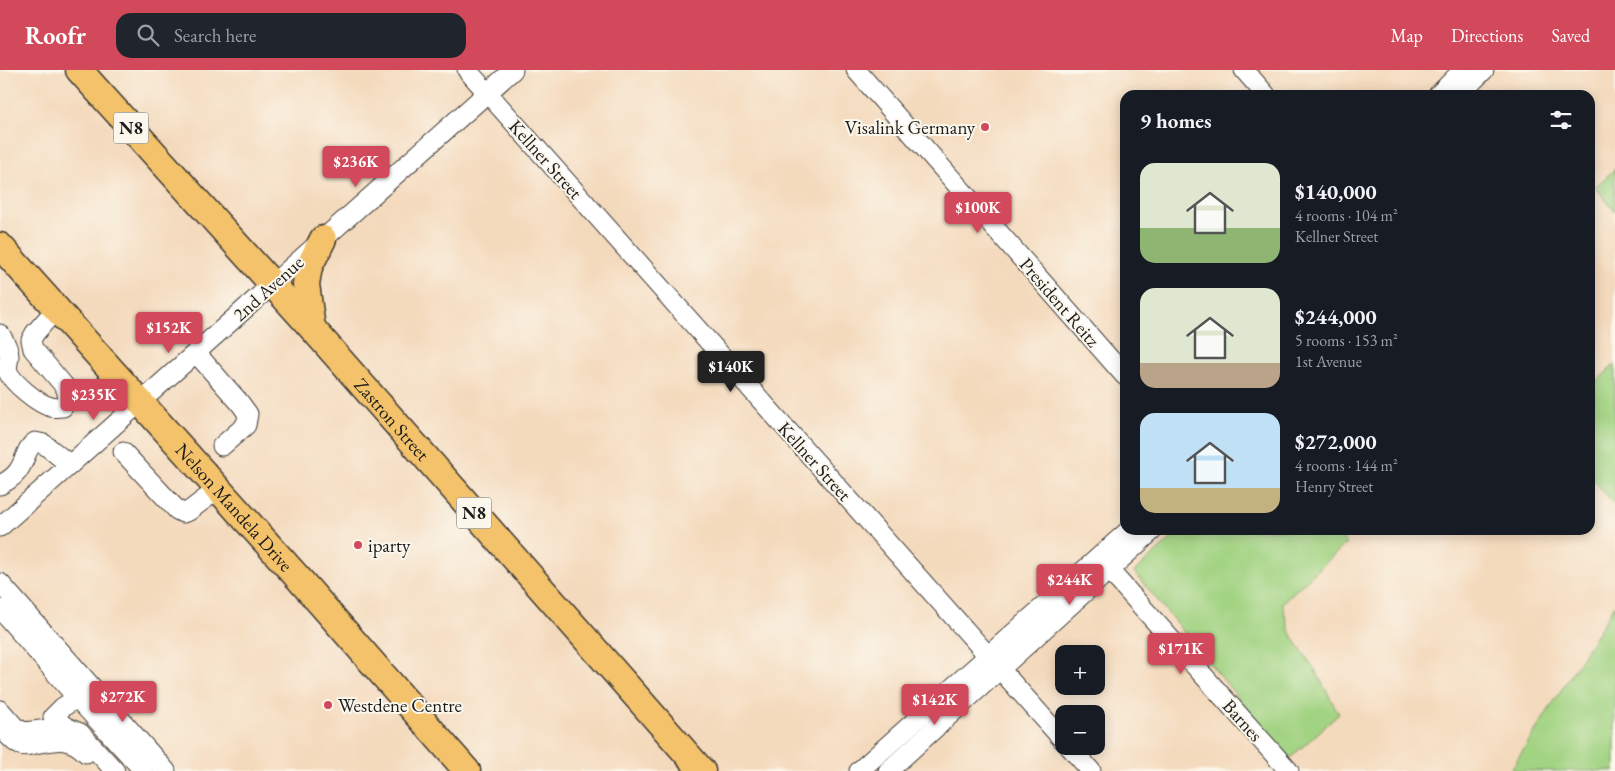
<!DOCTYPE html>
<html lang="en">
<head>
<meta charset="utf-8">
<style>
	body { margin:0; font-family:"EB Garamond",serif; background:#20242c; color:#f1f3f6; height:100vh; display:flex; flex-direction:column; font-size:19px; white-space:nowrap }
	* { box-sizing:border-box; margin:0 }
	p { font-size:16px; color:#9ea1a6 }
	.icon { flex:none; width:28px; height:28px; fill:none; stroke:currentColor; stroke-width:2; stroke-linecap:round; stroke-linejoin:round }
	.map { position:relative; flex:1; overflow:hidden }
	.details { position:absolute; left:1120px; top:20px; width:475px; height:445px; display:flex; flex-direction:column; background:#171b24; border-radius:15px; box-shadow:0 2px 12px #0003 }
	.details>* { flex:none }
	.controls { position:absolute; left:1055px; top:575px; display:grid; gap:10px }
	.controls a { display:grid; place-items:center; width:50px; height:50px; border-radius:10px; background:#171b24; box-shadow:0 2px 12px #0003; font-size:25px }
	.price { position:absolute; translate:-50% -42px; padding:0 11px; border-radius:5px; background:#d1495b; color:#fff; font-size:16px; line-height:32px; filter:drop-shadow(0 1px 2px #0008) }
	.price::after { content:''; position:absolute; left:50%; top:30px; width:15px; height:11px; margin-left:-8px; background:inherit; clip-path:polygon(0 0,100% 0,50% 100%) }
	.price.selected { background:#222; color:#fff }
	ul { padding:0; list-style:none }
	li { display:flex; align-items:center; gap:15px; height:125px; padding:0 20px }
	li span { display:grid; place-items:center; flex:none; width:140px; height:100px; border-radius:15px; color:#555 }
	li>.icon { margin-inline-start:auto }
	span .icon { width:60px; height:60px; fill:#fffc; stroke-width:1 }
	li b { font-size:21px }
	h2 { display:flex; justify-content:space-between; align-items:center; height:60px; padding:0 20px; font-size:21px }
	header { display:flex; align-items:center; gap:30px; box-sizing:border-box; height:70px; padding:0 25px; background:#d1495b; color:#fff }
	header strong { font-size:24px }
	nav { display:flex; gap:28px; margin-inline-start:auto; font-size:18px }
	.search { width:350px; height:45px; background:#20242c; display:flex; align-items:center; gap:12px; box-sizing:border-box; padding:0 18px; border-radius:15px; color:#9ea1a6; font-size:19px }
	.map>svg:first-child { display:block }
	.green { fill:#a2d382; stroke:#5f784f }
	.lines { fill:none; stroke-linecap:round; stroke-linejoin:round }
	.minor-casing { stroke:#3c3834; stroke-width:21 }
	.highway-casing { stroke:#3c3834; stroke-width:29 }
	.minor { stroke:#fff; stroke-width:19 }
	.highway { stroke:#f3c26a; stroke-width:26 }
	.poi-dot { fill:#d1495b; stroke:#fbf7ec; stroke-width:2 }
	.labels { text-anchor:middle; stroke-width:4; stroke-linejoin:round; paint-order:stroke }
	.shield { fill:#fbf7ec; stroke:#5f5e5a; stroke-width:1 }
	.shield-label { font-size:18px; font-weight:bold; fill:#1c1c1c }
	.poi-label { font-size:19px; fill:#1c1c1c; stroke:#fbf7ec; text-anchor:start }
	.street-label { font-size:19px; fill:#1c1c1c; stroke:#fbf7ec }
</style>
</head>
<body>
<header>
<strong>Roofr</strong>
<div class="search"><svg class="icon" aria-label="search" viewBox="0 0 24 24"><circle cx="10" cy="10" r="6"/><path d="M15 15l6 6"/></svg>Search here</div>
<nav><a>Map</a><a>Directions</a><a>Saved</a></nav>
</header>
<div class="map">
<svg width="1615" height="701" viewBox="0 0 1615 701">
	<rect width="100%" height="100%" fill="#fbf7ec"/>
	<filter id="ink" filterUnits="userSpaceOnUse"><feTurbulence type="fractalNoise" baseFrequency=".02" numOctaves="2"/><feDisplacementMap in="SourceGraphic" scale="10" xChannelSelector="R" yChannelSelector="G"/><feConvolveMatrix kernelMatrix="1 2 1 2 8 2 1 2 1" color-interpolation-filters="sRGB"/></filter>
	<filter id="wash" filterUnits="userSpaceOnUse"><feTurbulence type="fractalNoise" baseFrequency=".0096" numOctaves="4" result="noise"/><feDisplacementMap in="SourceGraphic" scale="20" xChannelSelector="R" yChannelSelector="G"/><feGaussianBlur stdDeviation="1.12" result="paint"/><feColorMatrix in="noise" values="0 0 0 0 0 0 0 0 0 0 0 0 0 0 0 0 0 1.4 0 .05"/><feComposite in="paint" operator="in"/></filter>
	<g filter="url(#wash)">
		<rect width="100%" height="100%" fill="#f4dabd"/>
		<!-- green -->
		<g class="green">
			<polygon points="1615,99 1615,141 1595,117"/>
			<polygon points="1615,294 1615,435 1590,406 1590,318"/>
			<polygon points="1181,460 1336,460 1347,473 1282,533 1290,563 1315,600 1339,644 1289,689 1134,502"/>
			<polygon points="1615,535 1615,701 1510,701"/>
		</g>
	</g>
	<g filter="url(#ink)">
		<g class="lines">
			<defs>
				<g id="minor">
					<polyline points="467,0 1064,671"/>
					<polyline points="856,0 1125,306"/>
					<polyline points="1244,0 1266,25"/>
					<polyline points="1438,25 1463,0"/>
					<polyline points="1459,25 1484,0"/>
					<path d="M 0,264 C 4,270 9,278 9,286 C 9,292 6,296 8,302 C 13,313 38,334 51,337 C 54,338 59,337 63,337 L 68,329 L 66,318 L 33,279 L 31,270 L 35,263 L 56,239"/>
					<polyline points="196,283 240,333 248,344 246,355 222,376"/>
					<polyline points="123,382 177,440 183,443 189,441 218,419"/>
					<path d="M 0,415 C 8,411 17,405 21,396 C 26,388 26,378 35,372 L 44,374 L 70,395"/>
					<polyline points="0,457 513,0"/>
					<polyline points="1100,490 1289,701"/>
					<polyline points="0,513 166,701"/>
					<polyline points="0,539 77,628 144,701"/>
					<polyline points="0,640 15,657 24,662 66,657 80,663 115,701"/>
					<path d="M 0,656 C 6,662 12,672 20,675 C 25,677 31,675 35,674 C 56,670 70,666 86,683"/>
					<polyline points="66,657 53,647 63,637 77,628"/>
					<polyline points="1069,676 1091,701"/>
					<polyline points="859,701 1129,460"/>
					<polyline points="888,701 1153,460"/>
				</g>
				<g id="highway">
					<path id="s1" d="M 79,0 L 312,258 L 702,701"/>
					<path id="s2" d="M 0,176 L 300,510 L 467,701"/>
					<polyline points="312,258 306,214 309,197 323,169"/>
				</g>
			</defs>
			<!-- minor casing -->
			<use href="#minor" class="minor-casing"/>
			<!-- highway casing -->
			<use href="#highway" class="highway-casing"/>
			<!-- minor -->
			<use href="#minor" class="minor"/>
			<!-- highway -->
			<use href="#highway" class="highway"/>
		</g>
	</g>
	<!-- markers -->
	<g class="poi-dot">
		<circle cx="985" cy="57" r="5"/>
		<circle cx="358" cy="475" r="5"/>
		<circle cx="328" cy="635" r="5"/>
	</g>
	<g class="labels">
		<!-- shield labels -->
		<g class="shield">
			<rect x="113.5" y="42.5" width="35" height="31" rx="4"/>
			<rect x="456.5" y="427.5" width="35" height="31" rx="4"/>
		</g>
		<g class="shield-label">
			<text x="131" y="64">N8</text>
			<text x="474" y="449">N8</text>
		</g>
		<!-- poi labels -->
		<g class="poi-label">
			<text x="975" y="64" text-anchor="end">Visalink Germany</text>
			<text x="368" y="482">iparty</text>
			<text x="338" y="642">Westdene Centre</text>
		</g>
		<!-- street labels -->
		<g class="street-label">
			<text transform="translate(546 89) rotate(48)" y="7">Kellner Street</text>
			<text transform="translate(268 218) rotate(-42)" y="7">2nd Avenue</text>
			<text transform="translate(1060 232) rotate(49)" y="7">President Reitz</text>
			<text dy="7" stroke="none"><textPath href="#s1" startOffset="469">Zastron Street</textPath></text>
			<text transform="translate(815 391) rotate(48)" y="7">Kellner Street</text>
			<text dy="7" stroke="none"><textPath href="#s2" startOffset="351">Nelson Mandela Drive</textPath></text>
			<text transform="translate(1243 650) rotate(48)" y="7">Barnes</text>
		</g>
	</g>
</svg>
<div class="controls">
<a>+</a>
<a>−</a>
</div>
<b class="price" style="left:356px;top:118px">$236K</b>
<b class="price" style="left:978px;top:164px">$100K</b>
<b class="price" style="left:169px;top:284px">$152K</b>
<b class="price selected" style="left:731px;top:323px">$140K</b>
<b class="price" style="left:94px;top:351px">$235K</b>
<b class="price" style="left:1070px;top:536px">$244K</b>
<b class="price" style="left:1181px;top:605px">$171K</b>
<b class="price" style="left:123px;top:653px">$272K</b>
<b class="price" style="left:935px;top:656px">$142K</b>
<section class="details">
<h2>9 homes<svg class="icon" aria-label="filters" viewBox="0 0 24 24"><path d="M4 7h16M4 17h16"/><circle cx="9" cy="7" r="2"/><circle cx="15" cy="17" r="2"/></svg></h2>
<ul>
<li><span style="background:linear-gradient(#dfe7d0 65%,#8fb573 0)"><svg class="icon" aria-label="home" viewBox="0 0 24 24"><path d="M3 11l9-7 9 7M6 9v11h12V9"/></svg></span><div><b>$140,000</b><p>4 rooms · 104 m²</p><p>Kellner Street</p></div></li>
<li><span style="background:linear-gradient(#dfe7d0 75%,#b9a48a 0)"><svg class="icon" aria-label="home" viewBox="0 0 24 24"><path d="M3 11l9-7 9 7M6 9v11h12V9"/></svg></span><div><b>$244,000</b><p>5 rooms · 153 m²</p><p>1st Avenue</p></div></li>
<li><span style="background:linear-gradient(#bfe0f5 75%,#c2b280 0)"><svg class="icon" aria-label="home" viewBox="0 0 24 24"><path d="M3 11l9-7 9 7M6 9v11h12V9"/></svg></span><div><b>$272,000</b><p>4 rooms · 144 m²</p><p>Henry Street</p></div></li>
</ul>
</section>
</div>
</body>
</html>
